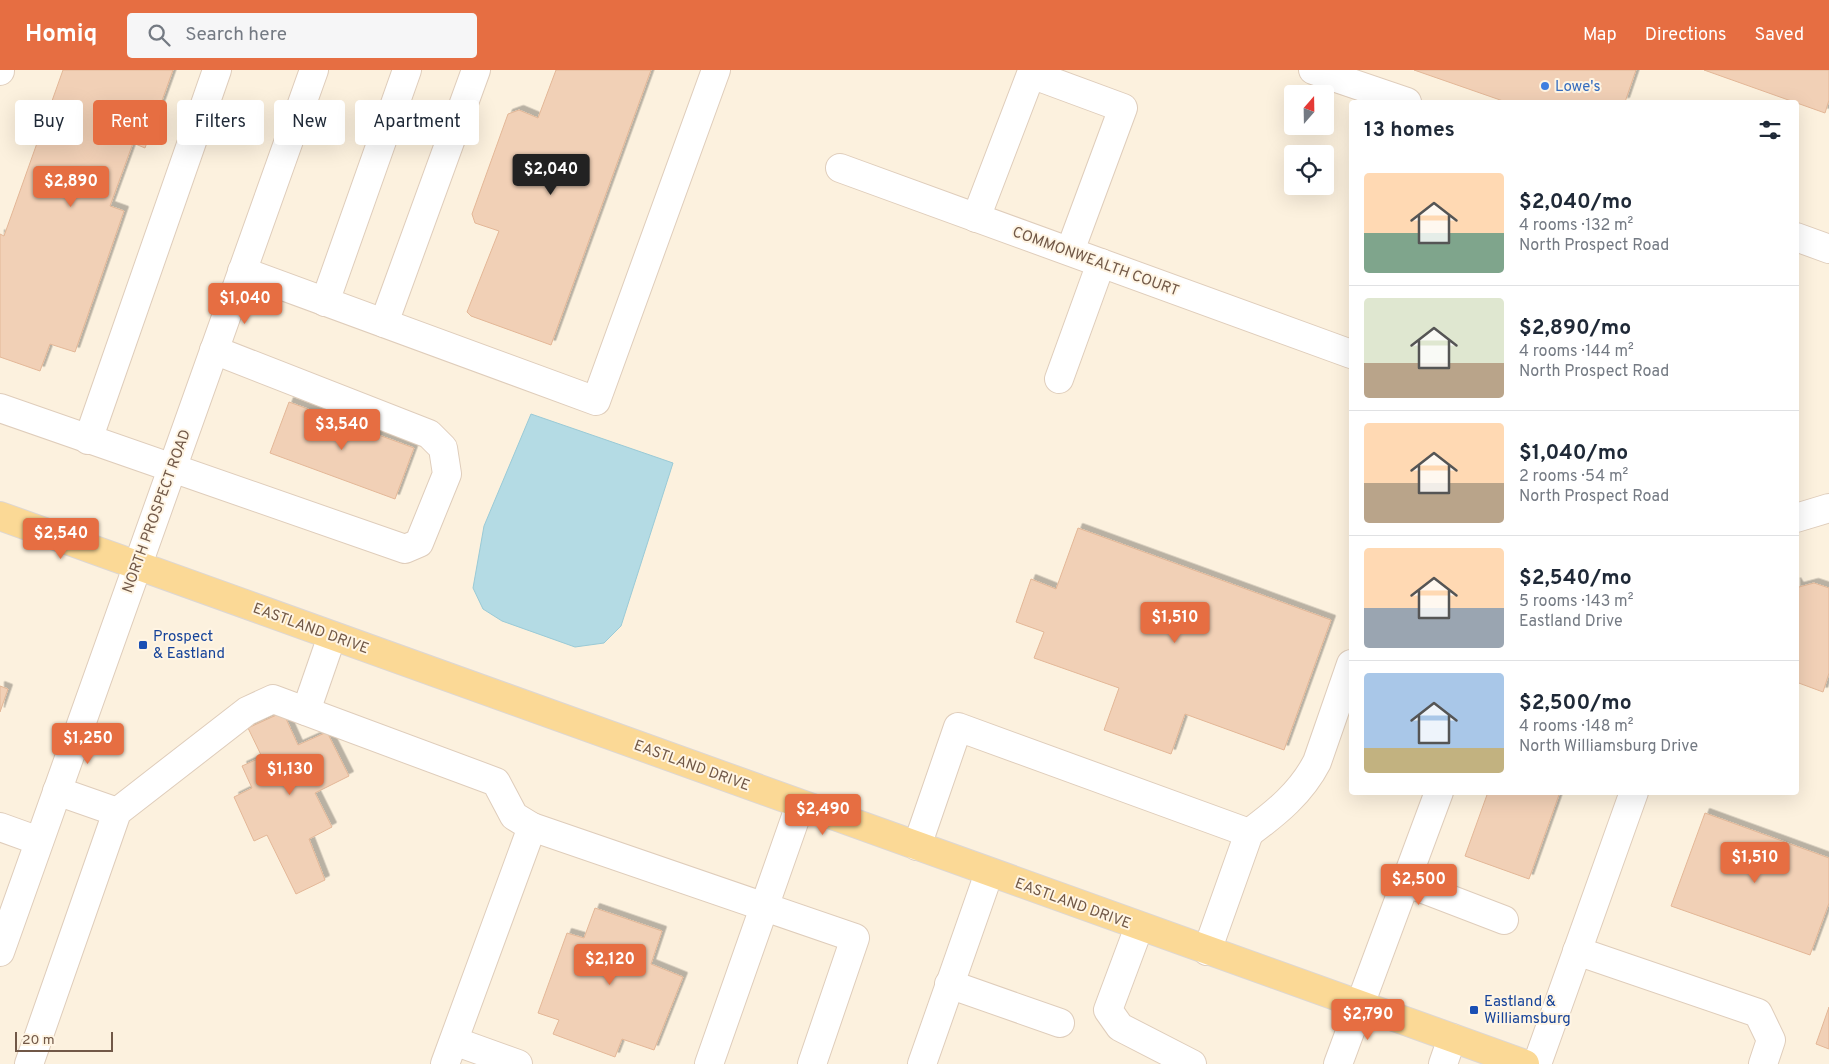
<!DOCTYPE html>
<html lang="en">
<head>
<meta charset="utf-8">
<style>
	body { margin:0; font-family:Overpass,sans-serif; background:#f6f6f7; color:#1f2937; height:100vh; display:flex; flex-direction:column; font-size:19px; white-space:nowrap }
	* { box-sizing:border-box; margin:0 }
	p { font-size:16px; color:#747a83 }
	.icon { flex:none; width:28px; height:28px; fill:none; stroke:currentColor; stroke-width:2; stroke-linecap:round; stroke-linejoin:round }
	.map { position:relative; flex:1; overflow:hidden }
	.details { position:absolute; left:1349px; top:30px; width:450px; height:695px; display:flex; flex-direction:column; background:#fff; border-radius:5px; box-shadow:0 5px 20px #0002 }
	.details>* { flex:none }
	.guide { position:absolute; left:15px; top:30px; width:475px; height:45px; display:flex; gap:10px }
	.needle { width:32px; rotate:20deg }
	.buttons { position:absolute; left:1284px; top:15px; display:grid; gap:10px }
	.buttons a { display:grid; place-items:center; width:50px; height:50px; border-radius:5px; background:#fff; box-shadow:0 5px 20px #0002; font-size:25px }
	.scale { position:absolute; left:15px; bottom:12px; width:98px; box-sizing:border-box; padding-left:5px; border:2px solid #715847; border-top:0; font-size:14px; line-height:18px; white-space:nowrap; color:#715847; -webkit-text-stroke:4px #fff5e4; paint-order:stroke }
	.price { position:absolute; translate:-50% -42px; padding:0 11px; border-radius:5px; background:#e66e42; color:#fff; font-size:16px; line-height:32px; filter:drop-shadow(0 1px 2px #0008) }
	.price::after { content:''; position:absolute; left:50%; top:30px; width:15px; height:11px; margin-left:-8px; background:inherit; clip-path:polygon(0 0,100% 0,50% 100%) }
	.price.current { background:#222; color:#fff }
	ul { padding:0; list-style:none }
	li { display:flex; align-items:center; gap:15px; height:125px; padding:0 15px }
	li+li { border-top:1px solid #e0e1e3 }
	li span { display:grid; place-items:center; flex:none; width:140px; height:100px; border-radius:5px; color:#555 }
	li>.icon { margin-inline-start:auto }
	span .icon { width:60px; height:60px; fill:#fffc; stroke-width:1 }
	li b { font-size:21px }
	h2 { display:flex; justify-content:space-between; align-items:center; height:60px; padding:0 15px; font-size:21px }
	.chip { padding:0 18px; border-radius:5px; background:#fff; box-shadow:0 5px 20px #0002; font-size:18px; line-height:45px }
	.chip.current { background:#e66e42; color:#fff }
	header { display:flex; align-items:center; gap:30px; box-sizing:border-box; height:70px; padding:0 25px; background:#e66e42; color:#fff }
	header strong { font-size:24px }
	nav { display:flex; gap:28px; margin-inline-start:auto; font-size:18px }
	.search { width:350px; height:45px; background:#f6f6f7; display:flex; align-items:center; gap:12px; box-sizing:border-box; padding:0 18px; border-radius:5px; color:#747a83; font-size:19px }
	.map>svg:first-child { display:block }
	.water { fill:#b4dbe4; stroke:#9acad6 }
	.building { fill:#f1d0b6; stroke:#e3b797; filter:url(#shadow) }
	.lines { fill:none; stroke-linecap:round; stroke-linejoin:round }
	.minor-casing { stroke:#dfcdbb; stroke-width:30 }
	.major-casing { stroke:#ddd7d3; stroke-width:30 }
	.minor { stroke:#fff; stroke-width:28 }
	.major { stroke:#fbd996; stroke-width:28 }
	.shop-dot { fill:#3f7fe0; stroke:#fff5e4; stroke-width:2 }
	.transit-dot { fill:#1a4fb4; stroke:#fff5e4; stroke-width:2 }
	.labels { text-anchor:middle; stroke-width:4; stroke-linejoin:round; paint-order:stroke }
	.shop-label { font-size:15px; fill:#366cbe; stroke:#fff5e4; text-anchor:start }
	.street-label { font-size:15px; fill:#715847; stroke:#fff5e4 }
	.transit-label { font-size:15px; fill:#164399; stroke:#fff5e4; text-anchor:start }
</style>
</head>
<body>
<header>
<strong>Homiq</strong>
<div class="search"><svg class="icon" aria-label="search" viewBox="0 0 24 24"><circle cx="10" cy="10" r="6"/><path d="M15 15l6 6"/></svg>Search here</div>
<nav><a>Map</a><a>Directions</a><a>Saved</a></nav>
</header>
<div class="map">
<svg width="1829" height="994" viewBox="0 0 1829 994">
	<defs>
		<filter id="shadow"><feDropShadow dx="4.5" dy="-4.5" stdDeviation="0" flood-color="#0004"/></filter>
	</defs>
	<rect width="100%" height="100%" fill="#fcf1de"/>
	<!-- water -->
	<polygon class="water" points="531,344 673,393 621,556 604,573 575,577 502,551 483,539 473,518 484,456"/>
	<!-- building -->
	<g class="building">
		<polygon points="63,0 173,0 145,78 133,73 110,136 124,141 75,282 50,274 40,301 0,287 0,164 4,166"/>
		<polygon points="556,0 651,0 551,275 471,246 467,242 499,161 475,153 472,144 508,44 519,40 538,48"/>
		<polygon points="1414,0 1636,0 1625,32 1506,32"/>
		<polygon points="1704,0 1829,0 1829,30 1825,43"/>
		<polygon points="289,332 414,378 395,429 270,383"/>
		<polygon points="1078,458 1331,550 1284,680 1185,644 1171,684 1104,660 1119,618 1034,588 1044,562 1016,552 1031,509 1056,519"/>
		<polygon points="1796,512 1799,517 1814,513 1829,518 1829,603 1823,622 1796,612"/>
		<polygon points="0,616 8,619 0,642"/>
		<polygon points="283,642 298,675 327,662 349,706 315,723 332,757 309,769 325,810 296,824 267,765 254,771 234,727 252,718 242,696 262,687 248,658"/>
		<polygon points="1488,722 1560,722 1529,809 1465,786"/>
		<polygon points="1705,743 1829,788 1829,833 1810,885 1671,836"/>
		<polygon points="595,838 662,861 651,894 683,907 654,980 622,969 615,987 553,964 559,950 538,943 567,863 584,868"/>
		<polygon points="1829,937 1829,979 1816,974"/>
	</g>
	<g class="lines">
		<defs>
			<g id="minor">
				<polyline points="1313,0 1407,32"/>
				<polyline points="0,1 0,0"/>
				<polyline points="840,98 1351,284"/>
				<polyline points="976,148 1031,4 1123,38 1070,181"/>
				<polyline points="1796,167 1829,179"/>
				<polyline points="242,201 596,331 716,0"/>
				<polyline points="325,232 407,0"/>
				<polyline points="384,253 476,0"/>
				<polyline points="1059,309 1101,193"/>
				<polyline points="0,338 405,479 419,473 447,404 443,378 429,364 214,280"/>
				<polyline points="88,370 217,0"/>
				<polyline points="1796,448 1829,438"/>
				<polyline points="306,641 332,566"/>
				<polyline points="57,721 117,742"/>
				<polyline points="0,757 39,771"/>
				<polyline points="532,757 855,868 812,994"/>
				<path d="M 1249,763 C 1276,743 1301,723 1317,692 L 1351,594"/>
				<polyline points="917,776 958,657 1249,763 1207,881"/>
				<polyline points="1405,812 1504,850"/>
				<polyline points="1139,857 1108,940 1120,957 1192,994"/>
				<polyline points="1577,881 1758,943 1771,970 1763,994"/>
				<polyline points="0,882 314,0"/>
				<polyline points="949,914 1060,953"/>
				<polyline points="454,971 518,994"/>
				<polyline points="29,994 117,742 247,641 273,629 496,712 514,746 532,757 445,994"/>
				<polyline points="709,994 800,735"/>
				<polyline points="922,994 989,803"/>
				<polyline points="1338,994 1439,722"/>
				<polyline points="1443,994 1452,968"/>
				<polyline points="1537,994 1634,722"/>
			</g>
			<polyline id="major" points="0,446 1525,994"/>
		</defs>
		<!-- minor casing -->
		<use href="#minor" class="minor-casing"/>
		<!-- major casing -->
		<use href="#major" class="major-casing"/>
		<!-- minor -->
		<use href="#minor" class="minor"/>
		<!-- major -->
		<use href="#major" class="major"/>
	</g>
	<!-- markers -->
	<circle class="shop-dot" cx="1545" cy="16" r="5"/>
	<g class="transit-dot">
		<rect x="138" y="570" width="10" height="10" rx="2.5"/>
		<rect x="1469" y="935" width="10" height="10" rx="2.5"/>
	</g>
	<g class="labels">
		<!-- shop labels -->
		<g class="shop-label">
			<text x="1555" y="21">Lowe's</text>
		</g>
		<!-- street labels -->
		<g class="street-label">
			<text transform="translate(1096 191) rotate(20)" y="5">COMMONWEALTH COURT</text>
			<text transform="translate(156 441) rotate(-70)" y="5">NORTH PROSPECT ROAD</text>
			<text transform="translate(311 558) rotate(20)" y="5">EASTLAND DRIVE</text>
			<text transform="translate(692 695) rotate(20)" y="5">EASTLAND DRIVE</text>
			<text transform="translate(1073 833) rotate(20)" y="5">EASTLAND DRIVE</text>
		</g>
		<!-- transit labels -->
		<g class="transit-label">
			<text x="153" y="571">Prospect<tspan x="153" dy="17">&amp; Eastland</tspan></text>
			<text x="1484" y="936">Eastland &amp;<tspan x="1484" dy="17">Williamsburg</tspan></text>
		</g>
	</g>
</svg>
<div class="buttons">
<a><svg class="needle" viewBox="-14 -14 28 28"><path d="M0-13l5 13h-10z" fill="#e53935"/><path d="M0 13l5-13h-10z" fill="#747a83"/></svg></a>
<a><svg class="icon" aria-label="locate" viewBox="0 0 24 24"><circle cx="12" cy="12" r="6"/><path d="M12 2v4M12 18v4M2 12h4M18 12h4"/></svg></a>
</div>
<div class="scale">20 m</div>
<b class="price current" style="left:551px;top:126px">$2,040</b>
<b class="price" style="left:71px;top:138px">$2,890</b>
<b class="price" style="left:245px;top:255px">$1,040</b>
<b class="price" style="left:342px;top:381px">$3,540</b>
<b class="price" style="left:61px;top:490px">$2,540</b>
<b class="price" style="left:1175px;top:574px">$1,510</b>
<b class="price" style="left:88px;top:695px">$1,250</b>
<b class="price" style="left:290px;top:726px">$1,130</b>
<b class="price" style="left:823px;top:766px">$2,490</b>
<b class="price" style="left:1755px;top:814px">$1,510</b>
<b class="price" style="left:1419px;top:836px">$2,500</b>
<b class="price" style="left:610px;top:916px">$2,120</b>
<b class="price" style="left:1368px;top:971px">$2,790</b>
<div class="guide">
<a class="chip">Buy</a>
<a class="chip current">Rent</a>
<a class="chip">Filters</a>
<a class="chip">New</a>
<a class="chip">Apartment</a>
</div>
<section class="details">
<h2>13 homes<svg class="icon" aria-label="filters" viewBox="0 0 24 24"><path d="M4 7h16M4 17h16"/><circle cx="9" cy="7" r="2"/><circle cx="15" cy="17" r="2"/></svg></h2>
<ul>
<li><span style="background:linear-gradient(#ffd9b3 60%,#7fa58c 0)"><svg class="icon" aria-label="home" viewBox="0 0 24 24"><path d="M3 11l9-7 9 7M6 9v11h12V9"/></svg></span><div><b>$2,040/mo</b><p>4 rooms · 132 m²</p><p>North Prospect Road</p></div></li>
<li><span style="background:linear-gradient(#dfe7d0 65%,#b9a48a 0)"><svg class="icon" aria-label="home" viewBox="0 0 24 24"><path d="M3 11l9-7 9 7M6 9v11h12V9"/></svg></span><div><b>$2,890/mo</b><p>4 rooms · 144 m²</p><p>North Prospect Road</p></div></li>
<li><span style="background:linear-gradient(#ffd9b3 60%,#b9a48a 0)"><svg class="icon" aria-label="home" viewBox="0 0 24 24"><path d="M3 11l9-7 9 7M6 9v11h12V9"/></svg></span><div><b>$1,040/mo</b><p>2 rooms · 54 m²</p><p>North Prospect Road</p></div></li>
<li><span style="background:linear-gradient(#ffd9b3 60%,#9aa5b1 0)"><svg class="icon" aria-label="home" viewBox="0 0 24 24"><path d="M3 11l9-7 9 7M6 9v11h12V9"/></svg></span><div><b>$2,540/mo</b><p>5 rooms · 143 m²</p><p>Eastland Drive</p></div></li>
<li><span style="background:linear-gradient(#a9c7e8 75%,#c2b280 0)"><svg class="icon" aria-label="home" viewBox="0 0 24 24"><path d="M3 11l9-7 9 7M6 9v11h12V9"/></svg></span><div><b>$2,500/mo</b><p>4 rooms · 148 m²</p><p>North Williamsburg Drive</p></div></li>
</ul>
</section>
</div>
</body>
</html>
